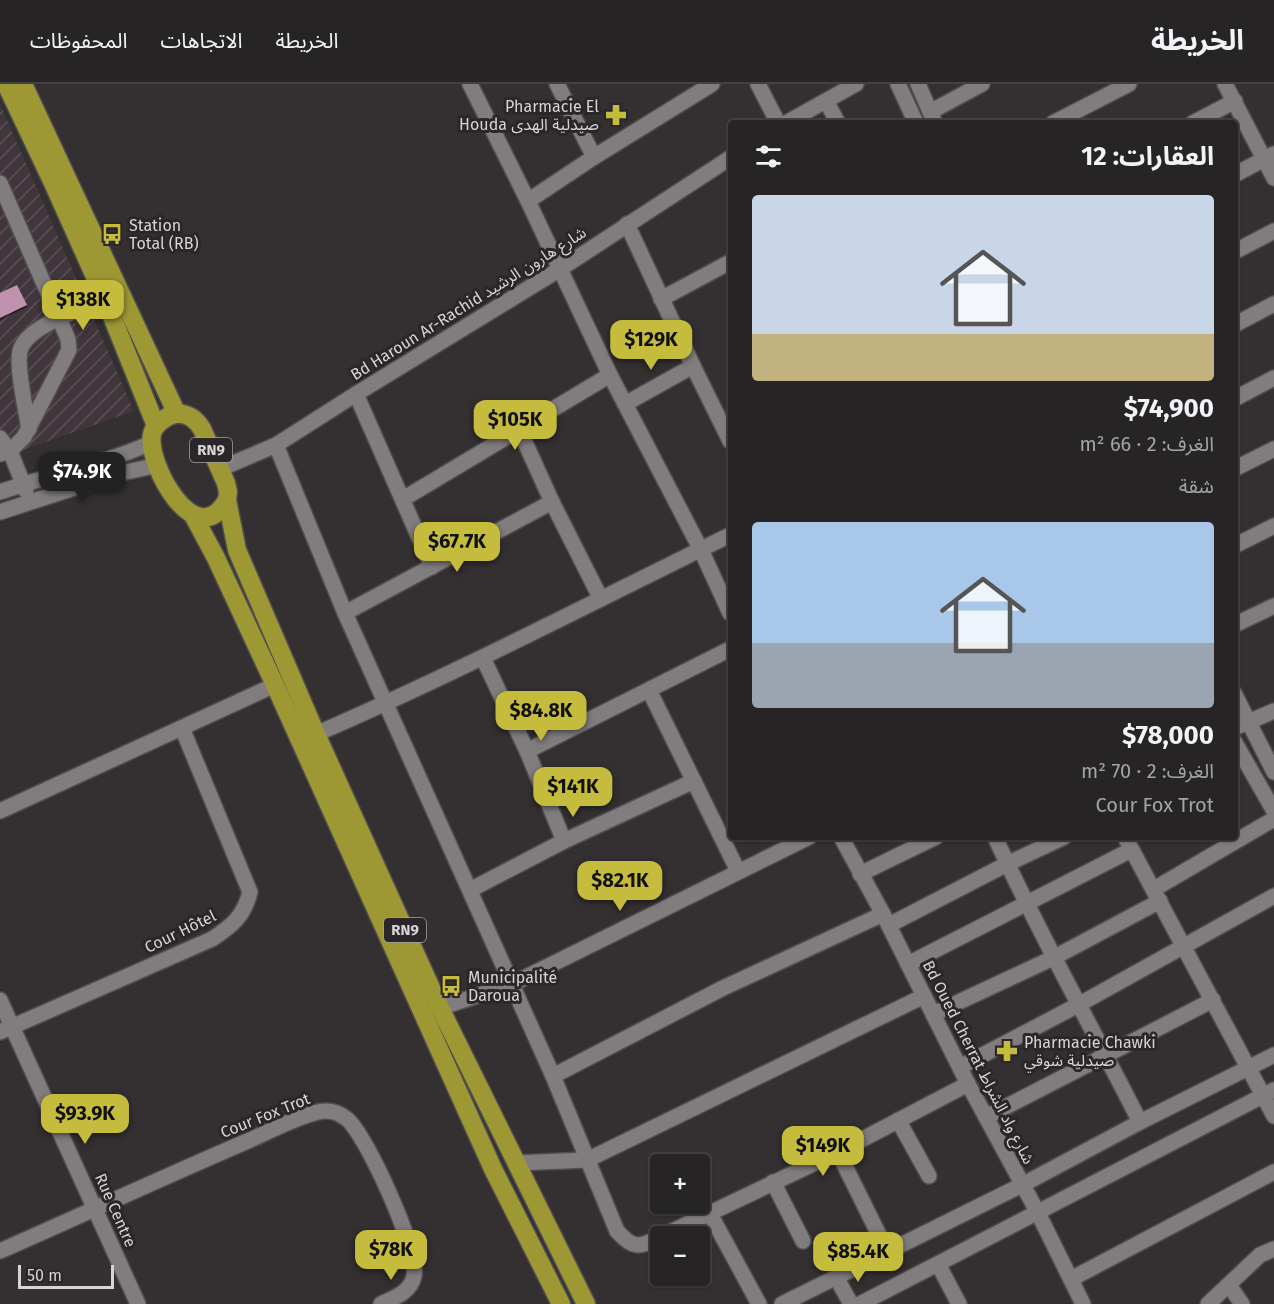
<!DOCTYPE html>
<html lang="ar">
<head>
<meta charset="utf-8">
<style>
	body { margin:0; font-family:"Fira Sans","Noto Sans Arabic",sans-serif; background:#333032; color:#f1f3f6; direction:rtl; height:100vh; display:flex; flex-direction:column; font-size:22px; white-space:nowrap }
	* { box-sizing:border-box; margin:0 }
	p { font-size:20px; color:#a4a4a7 }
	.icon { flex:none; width:33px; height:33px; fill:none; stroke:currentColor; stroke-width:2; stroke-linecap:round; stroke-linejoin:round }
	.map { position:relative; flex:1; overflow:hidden; direction:ltr }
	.panel { position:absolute; left:728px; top:36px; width:510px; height:720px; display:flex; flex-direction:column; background:#272426; border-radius:6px; box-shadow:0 2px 4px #0004,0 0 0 2px #434143; direction:rtl }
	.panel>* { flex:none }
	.fabs { position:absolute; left:650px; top:1070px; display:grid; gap:12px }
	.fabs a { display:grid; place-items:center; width:60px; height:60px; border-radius:6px; background:#272426; box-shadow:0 2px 4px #0004,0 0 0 2px #434143; font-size:30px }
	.scale { position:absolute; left:18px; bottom:15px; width:96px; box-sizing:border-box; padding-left:6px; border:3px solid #d7d4d6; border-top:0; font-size:16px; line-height:21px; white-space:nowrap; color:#d7d4d6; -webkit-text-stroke:4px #2a2629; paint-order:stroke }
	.price { position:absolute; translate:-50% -51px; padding:0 14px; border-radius:12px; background:#c5bc3d; color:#111; font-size:20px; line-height:39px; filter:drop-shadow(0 2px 3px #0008) }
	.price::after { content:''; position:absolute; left:50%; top:36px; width:18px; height:14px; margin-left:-9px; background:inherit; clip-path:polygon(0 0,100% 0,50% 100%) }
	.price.active { background:#222; color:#fff }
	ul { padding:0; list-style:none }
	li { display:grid; align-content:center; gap:12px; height:318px; padding:0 24px }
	li span { display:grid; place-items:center; height:186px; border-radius:6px; color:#555 }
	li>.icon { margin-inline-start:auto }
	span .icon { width:108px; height:108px; fill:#fffc; stroke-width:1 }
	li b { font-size:26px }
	h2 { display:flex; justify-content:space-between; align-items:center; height:72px; padding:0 24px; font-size:26px }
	header { display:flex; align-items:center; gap:36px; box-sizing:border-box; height:84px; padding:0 30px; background:#272426; border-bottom:2px solid #434143 }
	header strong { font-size:28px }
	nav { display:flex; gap:33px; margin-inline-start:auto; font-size:21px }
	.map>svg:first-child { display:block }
	.industrial { fill:url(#industrial-furrows) }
	.shadow { fill:#0007 }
	.building { fill:#c191b0 }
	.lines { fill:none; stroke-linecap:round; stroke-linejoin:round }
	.minor-casing { stroke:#504d4f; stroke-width:18 }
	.highway-casing { stroke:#504d4f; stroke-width:21 }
	.minor { stroke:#817d7f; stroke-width:15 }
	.highway { stroke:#9e9834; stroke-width:18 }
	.labels { text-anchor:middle; stroke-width:6; stroke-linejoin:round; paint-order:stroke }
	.shield { fill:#2a2629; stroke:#a3a0a2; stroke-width:1.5 }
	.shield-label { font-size:15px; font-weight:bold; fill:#d7d4d6 }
	.poi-label { font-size:16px; fill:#d7d4d6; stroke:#2a2629; text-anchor:start }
	.street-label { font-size:16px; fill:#d7d4d6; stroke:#2a2629 }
</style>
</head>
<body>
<header>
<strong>الخريطة</strong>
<nav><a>الخريطة</a><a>الاتجاهات</a><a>المحفوظات</a></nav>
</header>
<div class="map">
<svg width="1274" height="1220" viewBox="0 0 1274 1220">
	<defs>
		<pattern id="industrial-furrows" width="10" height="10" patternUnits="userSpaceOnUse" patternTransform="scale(1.5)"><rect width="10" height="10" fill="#40363c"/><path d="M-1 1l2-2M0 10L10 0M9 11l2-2" fill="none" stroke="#5b5257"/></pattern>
	</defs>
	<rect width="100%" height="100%" fill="#343032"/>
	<!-- industrial -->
	<polygon class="industrial" points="0,20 134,327 0,374"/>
	<!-- shadow -->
	<polygon class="shadow" points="19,205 27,223 0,236 0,211"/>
	<!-- building -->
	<polygon class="building" points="17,201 27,221 0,234 0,209"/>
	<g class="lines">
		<defs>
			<g id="minor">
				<polyline points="470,0 528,117 610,291 701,466 730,529"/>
				<polyline points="557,0 594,73"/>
				<polyline points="758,0 778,39"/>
				<polyline points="898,0 916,39"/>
				<polyline points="918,0 935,39"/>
				<polyline points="1225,0 1274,94"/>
				<polyline points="826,17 838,39"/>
				<polyline points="930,28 982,0"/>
				<polyline points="786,39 856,0"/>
				<polyline points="1053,39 1129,0"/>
				<polyline points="1193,39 1235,17"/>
				<polyline points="1234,91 1274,70"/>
				<polyline points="0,99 68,255 69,266 24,353 10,367 0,370"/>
				<polyline points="528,117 594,73 712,0"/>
				<polyline points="627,140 693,282 730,357"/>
				<polyline points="1234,168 1274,147"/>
				<polyline points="661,215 730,178"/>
				<polyline points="1234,241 1274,220"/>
				<polyline points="356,310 432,483"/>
				<polyline points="1234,315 1274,294"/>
				<polyline points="625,320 693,282"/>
				<path d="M 29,345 C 26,326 16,283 20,267 C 26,242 82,225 105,215"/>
				<polyline points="519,345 552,418 601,515"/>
				<polyline points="0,354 10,367 26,407"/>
				<path d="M 276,361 L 345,529 L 553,992 L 617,1147 C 633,1165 639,1164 660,1153"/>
				<polyline points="220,385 276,361 356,310 560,185 730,74"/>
				<polyline points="1234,385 1274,365"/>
				<path d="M 0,408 C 50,391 103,380 151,359"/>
				<polyline points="403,415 610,291"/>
				<polyline points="0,428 117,390 158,381"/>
				<polyline points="1234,462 1274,442"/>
				<polyline points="345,529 552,418"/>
				<polyline points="1234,541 1274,522"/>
				<polyline points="483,574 527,667 564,757"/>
				<polyline points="649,606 738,787"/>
				<polyline points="1234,609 1274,688"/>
				<polyline points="1234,644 1274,627"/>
				<path d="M 316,650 C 457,589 593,518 730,451"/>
				<polyline points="1234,657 1274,727"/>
				<polyline points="527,667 730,565"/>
				<polyline points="0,727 275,601"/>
				<polyline points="841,753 883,830 968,1000 1038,1129 1083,1220"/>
				<path d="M 995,753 C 1039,850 1092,943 1140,1038"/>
				<polyline points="1125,753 1274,1032"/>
				<polyline points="860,790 936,753"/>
				<polyline points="1154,805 1274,735"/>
				<polyline points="470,806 564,757 694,697"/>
				<polyline points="889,841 1007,780 1064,753"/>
				<polyline points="908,880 1131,766"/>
				<polyline points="0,916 138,1220"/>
				<polyline points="440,924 512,900 809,753"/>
				<polyline points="933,930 1053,874 1160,817"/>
				<path d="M 0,948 L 212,855 C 232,842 244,832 250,808 L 182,644"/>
				<polyline points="960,983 1078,921 1274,812"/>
				<polyline points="553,992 723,904 883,830"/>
				<polyline points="986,1033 1213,916"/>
				<polyline points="898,1036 929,1092"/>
				<polyline points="838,1068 887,1167"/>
				<polyline points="516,1079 587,1076 924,912"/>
				<polyline points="773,1098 803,1157"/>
				<polyline points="709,1128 759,1220"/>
				<polyline points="662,1152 838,1068 968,1000"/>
				<path d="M 0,1167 C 84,1130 166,1092 250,1056 C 268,1048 308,1027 326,1027 C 335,1027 340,1030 347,1035 C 367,1052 419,1167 414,1192 C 411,1208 394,1214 381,1220"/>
				<polyline points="938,1180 959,1220"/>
				<polyline points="836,1193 851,1220"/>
				<polyline points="1071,1195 1274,1088"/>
				<polyline points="1229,1201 1242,1220"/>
				<polyline points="782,1220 1022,1101 1140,1038 1274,971"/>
				<polyline points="860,1220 1274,1006"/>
				<polyline points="1208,1220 1260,1171 1274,1165"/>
			</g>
			<g id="highway">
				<polyline points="6,0 53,99 105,215 156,342"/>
				<polyline points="23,0 177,330"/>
				<path d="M 227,416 C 196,471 146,380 152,350 C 154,341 166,332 175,330 C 187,328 196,335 202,345 L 226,399 L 228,408 L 227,416 L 237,466 L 316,650 L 440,924 L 586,1220"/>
				<polyline points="193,431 216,474 275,601 493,1085 561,1220"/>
			</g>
		</defs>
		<!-- minor casing -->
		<use href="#minor" class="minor-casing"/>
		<!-- highway casing -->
		<use href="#highway" class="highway-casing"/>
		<!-- minor -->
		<use href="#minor" class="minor"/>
		<!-- highway -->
		<use href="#highway" class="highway"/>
	</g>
	<!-- icons -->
	<defs>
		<symbol id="pharmacy-bare" viewBox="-9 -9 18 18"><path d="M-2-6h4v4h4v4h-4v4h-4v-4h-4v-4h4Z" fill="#c5bc3d" stroke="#2a2629" stroke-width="2.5" paint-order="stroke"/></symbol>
		<symbol id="bus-bare" viewBox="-9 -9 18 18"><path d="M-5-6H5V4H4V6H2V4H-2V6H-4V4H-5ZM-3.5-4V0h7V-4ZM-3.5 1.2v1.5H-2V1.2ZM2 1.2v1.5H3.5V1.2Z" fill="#c5bc3d" stroke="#2a2629" stroke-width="2.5" paint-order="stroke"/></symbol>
	</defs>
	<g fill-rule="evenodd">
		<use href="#pharmacy-bare" x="601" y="16" width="30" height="30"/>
		<use href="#bus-bare" x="97" y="135" width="30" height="30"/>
		<use href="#bus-bare" x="436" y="887" width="30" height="30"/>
		<use href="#pharmacy-bare" x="992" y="952" width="30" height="30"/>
	</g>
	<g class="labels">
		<!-- shield labels -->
		<g class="shield">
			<rect x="190" y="354" width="42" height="24" rx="4.5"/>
			<rect x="384" y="834" width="42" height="24" rx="4.5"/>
		</g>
		<g class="shield-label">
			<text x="211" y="371">RN9</text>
			<text x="405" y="851">RN9</text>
		</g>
		<!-- poi labels -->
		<g class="poi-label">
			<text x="599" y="28" text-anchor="end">Pharmacie El<tspan x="599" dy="18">Houda صيدلية الهدى</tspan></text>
			<text x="129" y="147">Station<tspan x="129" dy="18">Total (RB)</tspan></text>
			<text x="468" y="899">Municipalité<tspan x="468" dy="18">Daroua</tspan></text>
			<text x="1024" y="964">Pharmacie Chawki<tspan x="1024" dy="18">صيدلية شوقي</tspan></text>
		</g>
		<!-- street labels -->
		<g class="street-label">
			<text transform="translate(468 219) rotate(-32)" y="6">Bd Haroun Ar-Rachid شارع هارون الرشيد</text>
			<text transform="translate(180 847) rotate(-26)" y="6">Cour Hôtel</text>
			<text transform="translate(979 978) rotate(63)" y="6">Bd Oued Cherrat شارع واد الشراط</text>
			<text transform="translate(265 1031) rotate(-22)" y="6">Cour Fox Trot</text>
			<text transform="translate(116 1126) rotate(66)" y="6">Rue Centre</text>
		</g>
	</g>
</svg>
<div class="fabs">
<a>+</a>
<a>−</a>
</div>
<div class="scale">50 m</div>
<b class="price" style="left:83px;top:247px">$138K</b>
<b class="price" style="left:651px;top:287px">$129K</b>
<b class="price" style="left:515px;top:367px">$105K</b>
<b class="price active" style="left:82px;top:419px">$74.9K</b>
<b class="price" style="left:457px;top:489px">$67.7K</b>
<b class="price" style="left:541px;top:658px">$84.8K</b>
<b class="price" style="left:573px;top:734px">$141K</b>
<b class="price" style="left:620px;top:828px">$82.1K</b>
<b class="price" style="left:85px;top:1061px">$93.9K</b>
<b class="price" style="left:823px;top:1093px">$149K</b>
<b class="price" style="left:391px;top:1197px">$78K</b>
<b class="price" style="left:858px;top:1199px">$85.4K</b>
<section class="panel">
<h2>العقارات: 12<svg class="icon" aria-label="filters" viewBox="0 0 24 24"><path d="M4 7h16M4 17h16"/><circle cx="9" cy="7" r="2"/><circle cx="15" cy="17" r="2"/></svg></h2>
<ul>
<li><span style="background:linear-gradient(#c9d6e8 75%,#c2b280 0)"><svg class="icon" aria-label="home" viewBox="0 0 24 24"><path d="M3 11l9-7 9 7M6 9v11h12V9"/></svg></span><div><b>$74,900</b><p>الغرف: 2 · 66 m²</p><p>شقة</p></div></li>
<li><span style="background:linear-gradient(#a9c7e8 65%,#9aa5b1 0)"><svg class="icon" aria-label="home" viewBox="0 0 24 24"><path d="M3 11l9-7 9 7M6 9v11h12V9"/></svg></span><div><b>$78,000</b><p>الغرف: 2 · 70 m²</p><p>Cour Fox Trot</p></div></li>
</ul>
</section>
</div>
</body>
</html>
